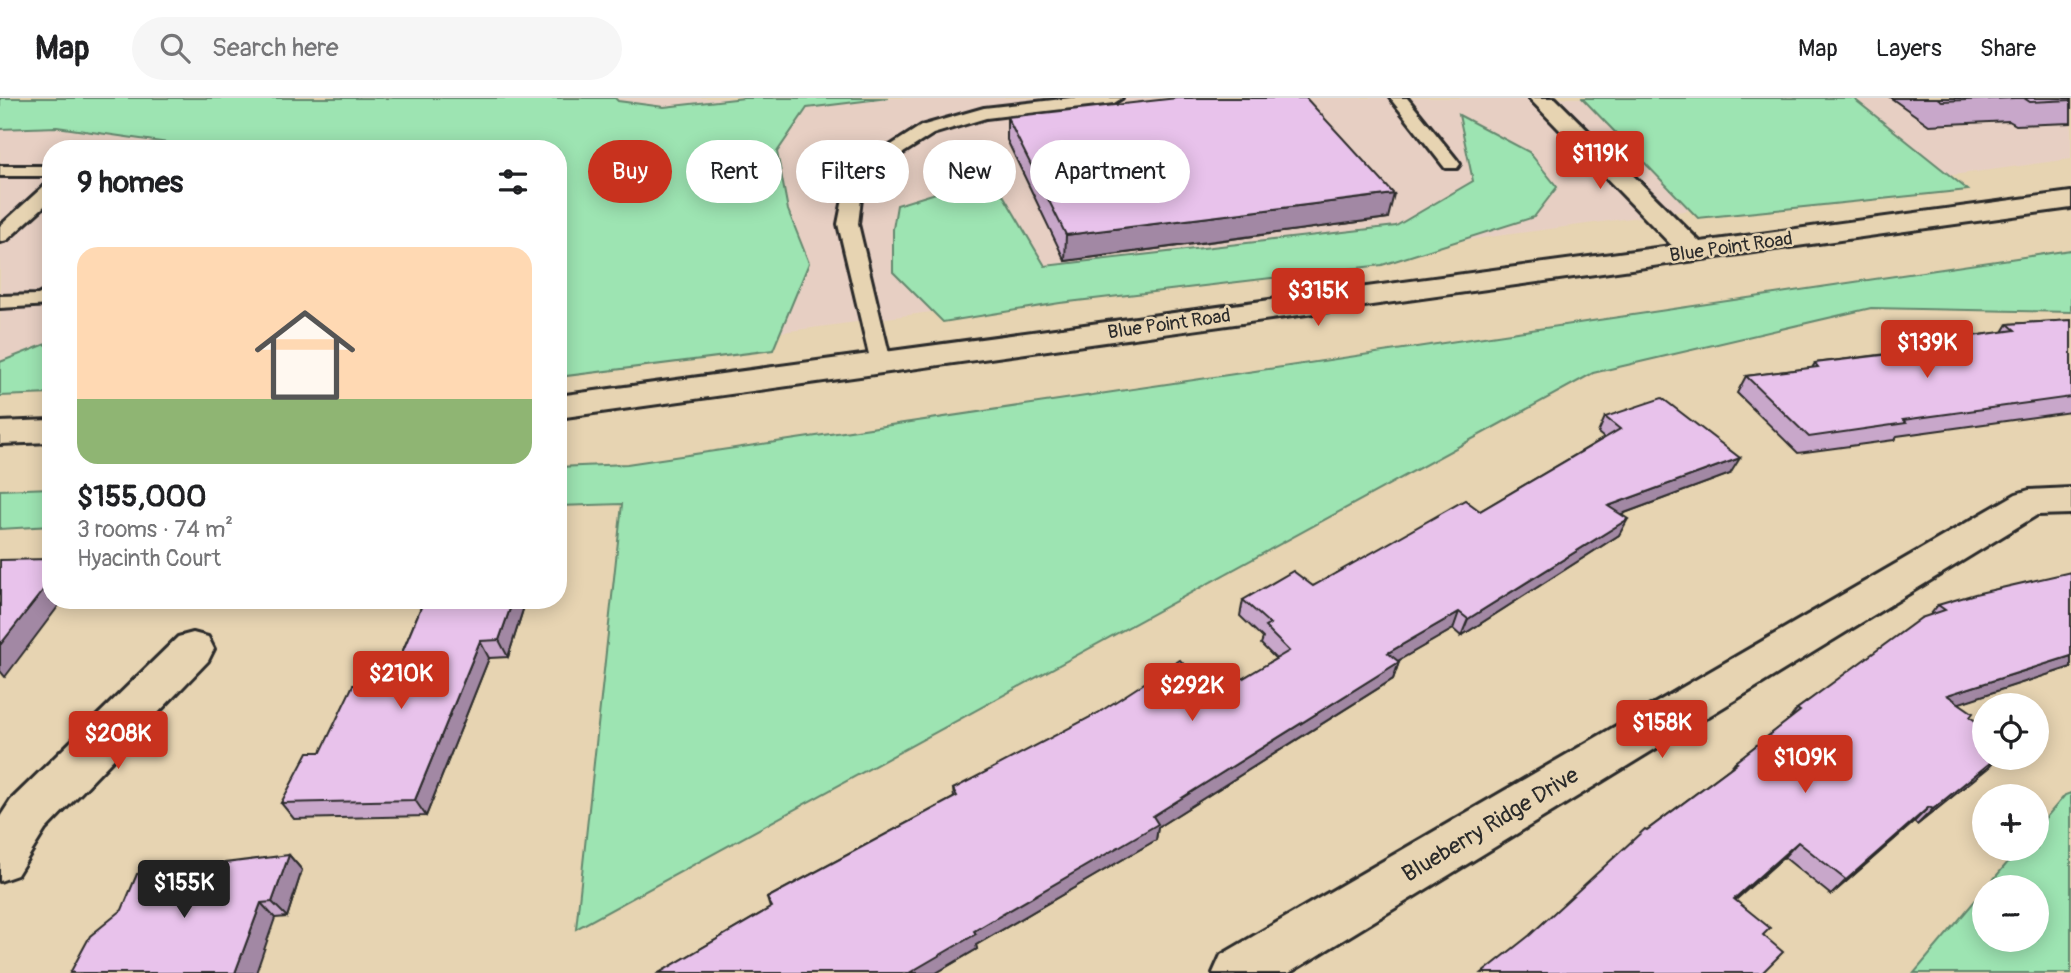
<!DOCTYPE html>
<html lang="en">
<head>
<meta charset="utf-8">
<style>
	body { margin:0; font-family:Pangolin,sans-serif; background:#f6f6f6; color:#202124; height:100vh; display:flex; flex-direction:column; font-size:26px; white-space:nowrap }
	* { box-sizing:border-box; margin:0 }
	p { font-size:23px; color:#757577 }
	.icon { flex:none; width:38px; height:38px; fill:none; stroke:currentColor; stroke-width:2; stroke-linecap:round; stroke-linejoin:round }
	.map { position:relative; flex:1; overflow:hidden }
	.sheet { position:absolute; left:42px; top:42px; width:525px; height:469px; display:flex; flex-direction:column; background:#fff; border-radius:28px; box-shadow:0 4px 18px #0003 }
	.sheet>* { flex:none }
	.hud { position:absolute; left:588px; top:42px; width:665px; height:63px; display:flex; gap:14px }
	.buttons { position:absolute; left:1972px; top:595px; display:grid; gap:14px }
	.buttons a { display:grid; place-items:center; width:77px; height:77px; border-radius:50%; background:#fff; box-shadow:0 4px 18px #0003; font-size:35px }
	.price { position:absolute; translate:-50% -60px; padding:0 16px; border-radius:7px; background:#c8321e; color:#fff; font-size:23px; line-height:46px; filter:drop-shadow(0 2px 4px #0008) }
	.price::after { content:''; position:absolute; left:50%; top:42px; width:21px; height:16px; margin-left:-10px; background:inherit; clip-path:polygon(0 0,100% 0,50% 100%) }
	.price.on { background:#222; color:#fff }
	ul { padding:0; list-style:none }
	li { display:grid; align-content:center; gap:14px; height:371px; padding:0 35px }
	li+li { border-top:2px solid #e0e0e0 }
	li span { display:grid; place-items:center; height:217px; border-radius:21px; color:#555 }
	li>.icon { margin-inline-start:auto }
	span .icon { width:126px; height:126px; fill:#fffc; stroke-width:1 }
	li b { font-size:30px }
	h2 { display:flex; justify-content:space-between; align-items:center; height:84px; padding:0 35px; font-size:30px }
	.chip { padding:0 24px; border-radius:32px; background:#fff; box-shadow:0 4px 18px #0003; font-size:24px; line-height:63px }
	.chip.on { background:#c8321e; color:#fff }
	header { display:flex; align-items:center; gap:42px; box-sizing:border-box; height:98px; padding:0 35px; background:#fff; border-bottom:2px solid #e0e0e0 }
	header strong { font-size:33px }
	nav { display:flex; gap:38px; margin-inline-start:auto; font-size:24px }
	.search { width:490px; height:63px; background:#f6f6f6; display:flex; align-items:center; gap:18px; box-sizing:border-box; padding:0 24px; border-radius:38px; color:#757577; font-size:26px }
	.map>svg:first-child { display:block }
	.built { fill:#e7cfc3 }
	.green { fill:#9de4b2; stroke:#64886e; stroke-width:2 }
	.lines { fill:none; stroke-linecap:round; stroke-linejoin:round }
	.lane-casing { stroke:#2b2b2b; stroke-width:6 }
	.street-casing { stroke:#2b2b2b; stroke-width:6 }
	.secondary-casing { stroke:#2b2b2b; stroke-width:6 }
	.lane { fill:#e7d4b2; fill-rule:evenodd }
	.street { fill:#e7d4b2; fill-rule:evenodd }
	.secondary { fill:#e7d4b2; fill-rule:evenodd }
	.wall { fill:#c8a7ca; stroke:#2b2b2b; stroke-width:2 }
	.shaded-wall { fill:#a288a4; stroke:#2b2b2b; stroke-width:2 }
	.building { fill:#e8c2eb; stroke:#2b2b2b; stroke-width:2 }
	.labels { text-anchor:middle; stroke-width:5; stroke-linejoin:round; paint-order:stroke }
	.far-street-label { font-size:19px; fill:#2b2b2b; stroke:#e7d4b2 }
	.street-label { font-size:23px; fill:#2b2b2b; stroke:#e7d4b2 }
</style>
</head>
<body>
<header>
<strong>Map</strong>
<div class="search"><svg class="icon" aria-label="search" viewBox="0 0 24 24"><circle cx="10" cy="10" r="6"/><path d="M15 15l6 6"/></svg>Search here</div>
<nav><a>Map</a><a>Layers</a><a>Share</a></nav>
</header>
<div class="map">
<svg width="2071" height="875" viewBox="0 0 2071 875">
	<rect width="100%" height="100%" fill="#e7d4b2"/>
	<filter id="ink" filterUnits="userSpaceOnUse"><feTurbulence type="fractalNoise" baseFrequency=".0143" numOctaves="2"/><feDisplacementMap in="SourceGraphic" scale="14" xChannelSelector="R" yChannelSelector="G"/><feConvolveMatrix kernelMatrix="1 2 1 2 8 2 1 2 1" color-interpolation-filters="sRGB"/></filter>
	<g filter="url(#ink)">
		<!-- built -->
		<polygon class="built" points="0,0 2071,0 2071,61 558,264 558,51 51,51 51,285 0,287"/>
		<!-- green -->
		<g class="green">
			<polygon points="0,0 615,0 618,3 664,9 744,0 888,0 807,10 777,54 788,112 809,165 773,252 558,279 558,51 210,51 57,29 0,31"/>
			<polygon points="1582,0 1853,0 1968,92 1698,120"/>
			<polygon points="1459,17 1529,54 1557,89 1534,119 1382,167 1060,205 943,224 893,174 893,131 897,107 939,94 999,90 1045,168 1396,128 1473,83"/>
			<polygon points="2071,152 2071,214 1871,210 1593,275 576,831 622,406 558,408 558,369 627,366"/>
			<polygon points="51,244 51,296 0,298 0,264"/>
			<polygon points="51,390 51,428 0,431 0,392"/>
			<polygon points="2071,695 2071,875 1914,875 1984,792 1984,842 2037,842 2037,789 1987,789 2019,751 2037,751 2037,730 2065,697"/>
		</g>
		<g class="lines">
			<defs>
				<g id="lane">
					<polygon points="1071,0 1122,0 1114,5 986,20 933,36 878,71 861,101 858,126 891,264 888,269 872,269 838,126 843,101 865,64 921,28 984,10"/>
					<polygon points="1390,0 1407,0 1457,62 1460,66 1457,70 1445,70"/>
					<rect x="0" y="68" width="51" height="10"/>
					<polygon points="51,87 51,102 7,142 0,144 0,128 44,88"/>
					<polygon points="51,190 50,207 0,210 0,198 38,197"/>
				</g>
				<g id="street">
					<polygon points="1529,0 1555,0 1703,147 1708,153 1703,159 1693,162 1683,159"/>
					<polygon points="2071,390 2071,416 2037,417 1289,875 1213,875 1221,857 2016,396 2029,392"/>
					<polygon points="193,535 208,539 214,551 208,563 45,732 17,777 0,783 0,719 11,702 178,539"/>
				</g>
				<g id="secondary">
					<polygon points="2071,94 2071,110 558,320 558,298"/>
					<polygon points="51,322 51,344 0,346 0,324"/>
				</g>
			</defs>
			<!-- lane casing -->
			<use href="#lane" class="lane-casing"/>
			<!-- street casing -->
			<use href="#street" class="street-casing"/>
			<!-- secondary casing -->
			<use href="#secondary" class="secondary-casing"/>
			<!-- lane -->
			<use href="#lane" class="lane"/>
			<!-- street -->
			<use href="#street" class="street"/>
			<!-- secondary -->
			<use href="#secondary" class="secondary"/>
		</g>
		<!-- wall -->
		<g class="wall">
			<polygon points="1891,0 2071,0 2071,25 2016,27 2009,23 1929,27"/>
			<polygon points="1007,19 1388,120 1065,163 1007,42"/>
			<polygon points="2071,222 2071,314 1897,338 1894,342 1798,355 1737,295 1746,278 1812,270 1815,265 1903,254 1908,247 2003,234 2008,226"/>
			<polygon points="1605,319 1730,376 1622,416 1619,437 1461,538 1453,531 1397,563 1399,564 1393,581 1158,729 1156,742 976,847 977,851 936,875 659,875 770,810 767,800 954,700 953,691 1213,598 1276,561 1261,546 1263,540 1240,518 1243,502 1313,488 1480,413 1604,340 1598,335"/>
			<polygon points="424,502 526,502 508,559 489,560 426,718 294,721 281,705 321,654 389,586"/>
			<polygon points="1938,507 2071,569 1958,605 1970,619 1984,660 1998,660 1989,669 1917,727 1914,724 1831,797 1784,759 1530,837 1647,732 1730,670 1735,664 1789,622 1797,611 1930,517"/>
			<polygon points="289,757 302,772 287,819 275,820 70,875"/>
		</g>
		<!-- shaded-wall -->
		<g class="shaded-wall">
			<polygon points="1394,96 1388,120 1065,163 1066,137"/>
			<polygon points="1740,360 1730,376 1600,424 1608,408"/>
			<polygon points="1628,421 1619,437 1461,538 1468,521"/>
			<polygon points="51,482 51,502 63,502 5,579 0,573 0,547"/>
			<polygon points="513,502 526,502 508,559 499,542"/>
			<polygon points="1459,514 1453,531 1382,572 1388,555"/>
			<polygon points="480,543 489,560 426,718 415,702"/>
			<polygon points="2071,558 2071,569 1932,614 1947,597"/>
			<polygon points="1399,564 1393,581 1158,729 1156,742 976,847 977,851 936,875 909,875 1153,718"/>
			<polygon points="1996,660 1998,660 1989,669 1917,727 1933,711"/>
			<polygon points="1929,709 1914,724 1831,797 1846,782"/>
			<polygon points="1798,744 1784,759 1720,816 1734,801"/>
			<polygon points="289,757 302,772 287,819 272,804"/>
			<polygon points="261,805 275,820 256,875 235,875"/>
		</g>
		<!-- building -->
		<g class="building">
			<polygon points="1177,0 1306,0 1394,96 1066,137 1007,19"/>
			<polygon points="1937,0 2015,0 1942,3"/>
			<polygon points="2024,0 2071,0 2071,2 2030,4"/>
			<polygon points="2071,222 2071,299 1903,322 1906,325 1809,339 1746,278 1818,269 1815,265 1916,253 1908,247 2015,232 2008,226"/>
			<polygon points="1662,300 1740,360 1608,408 1628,421 1468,521 1459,514 1388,555 1399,564 1153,718 1158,726 974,833 976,836 909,875 659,875 772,809 767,800 957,698 953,691 1098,615 1180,562 1213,598 1289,553 1265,529 1270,526 1243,502 1293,473 1313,488 1465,402 1480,413 1620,331 1605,319"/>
			<polygon points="51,461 51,482 0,547 0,462"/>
			<polygon points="2071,474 2071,558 1947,597 1973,615 1970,619 1984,629 1984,660 1996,660 1933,711 1929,709 1846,782 1798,744 1734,801 1770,830 1763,837 1783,854 1762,875 1482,875 1530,837 1645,731 1647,732 1737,665 1735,664 1800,613 1797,611 1921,520 1945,512 1938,507 1975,496"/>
			<polygon points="424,502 513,502 499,542 480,543 415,702 281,705 308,654 321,654 353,587 389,586"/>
			<polygon points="289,757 272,804 261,805 235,875 70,875 90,838 122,812 137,776"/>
		</g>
	</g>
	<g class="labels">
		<!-- far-street labels -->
		<g class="far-street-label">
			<text transform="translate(1731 148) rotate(-8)" y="7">Blue Point Road</text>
			<text transform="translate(1169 225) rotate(-8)" y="7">Blue Point Road</text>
		</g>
		<!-- street labels -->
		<g class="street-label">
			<text transform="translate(1490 726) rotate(-31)" y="8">Blueberry Ridge Drive</text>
		</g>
	</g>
</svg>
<div class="buttons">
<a><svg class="icon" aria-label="locate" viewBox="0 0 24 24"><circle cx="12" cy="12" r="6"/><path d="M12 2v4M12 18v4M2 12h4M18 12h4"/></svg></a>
<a>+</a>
<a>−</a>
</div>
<b class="price" style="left:1600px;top:93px">$119K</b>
<b class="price" style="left:1318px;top:230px">$315K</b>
<b class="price" style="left:1927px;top:282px">$139K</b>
<b class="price" style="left:401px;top:613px">$210K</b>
<b class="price" style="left:1192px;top:625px">$292K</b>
<b class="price" style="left:1662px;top:662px">$158K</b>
<b class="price" style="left:118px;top:673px">$208K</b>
<b class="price" style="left:1805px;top:697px">$109K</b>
<b class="price on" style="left:184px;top:822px">$155K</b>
<div class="hud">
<a class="chip on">Buy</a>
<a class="chip">Rent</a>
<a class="chip">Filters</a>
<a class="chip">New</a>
<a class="chip">Apartment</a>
</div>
<section class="sheet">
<h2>9 homes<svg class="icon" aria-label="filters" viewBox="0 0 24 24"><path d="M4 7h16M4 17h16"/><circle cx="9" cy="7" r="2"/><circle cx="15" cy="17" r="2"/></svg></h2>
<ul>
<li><span style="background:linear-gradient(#ffd9b3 70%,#8fb573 0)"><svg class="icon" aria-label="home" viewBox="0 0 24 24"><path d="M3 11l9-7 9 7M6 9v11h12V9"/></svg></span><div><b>$155,000</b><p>3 rooms · 74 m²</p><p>Hyacinth Court</p></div></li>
</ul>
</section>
</div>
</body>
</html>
